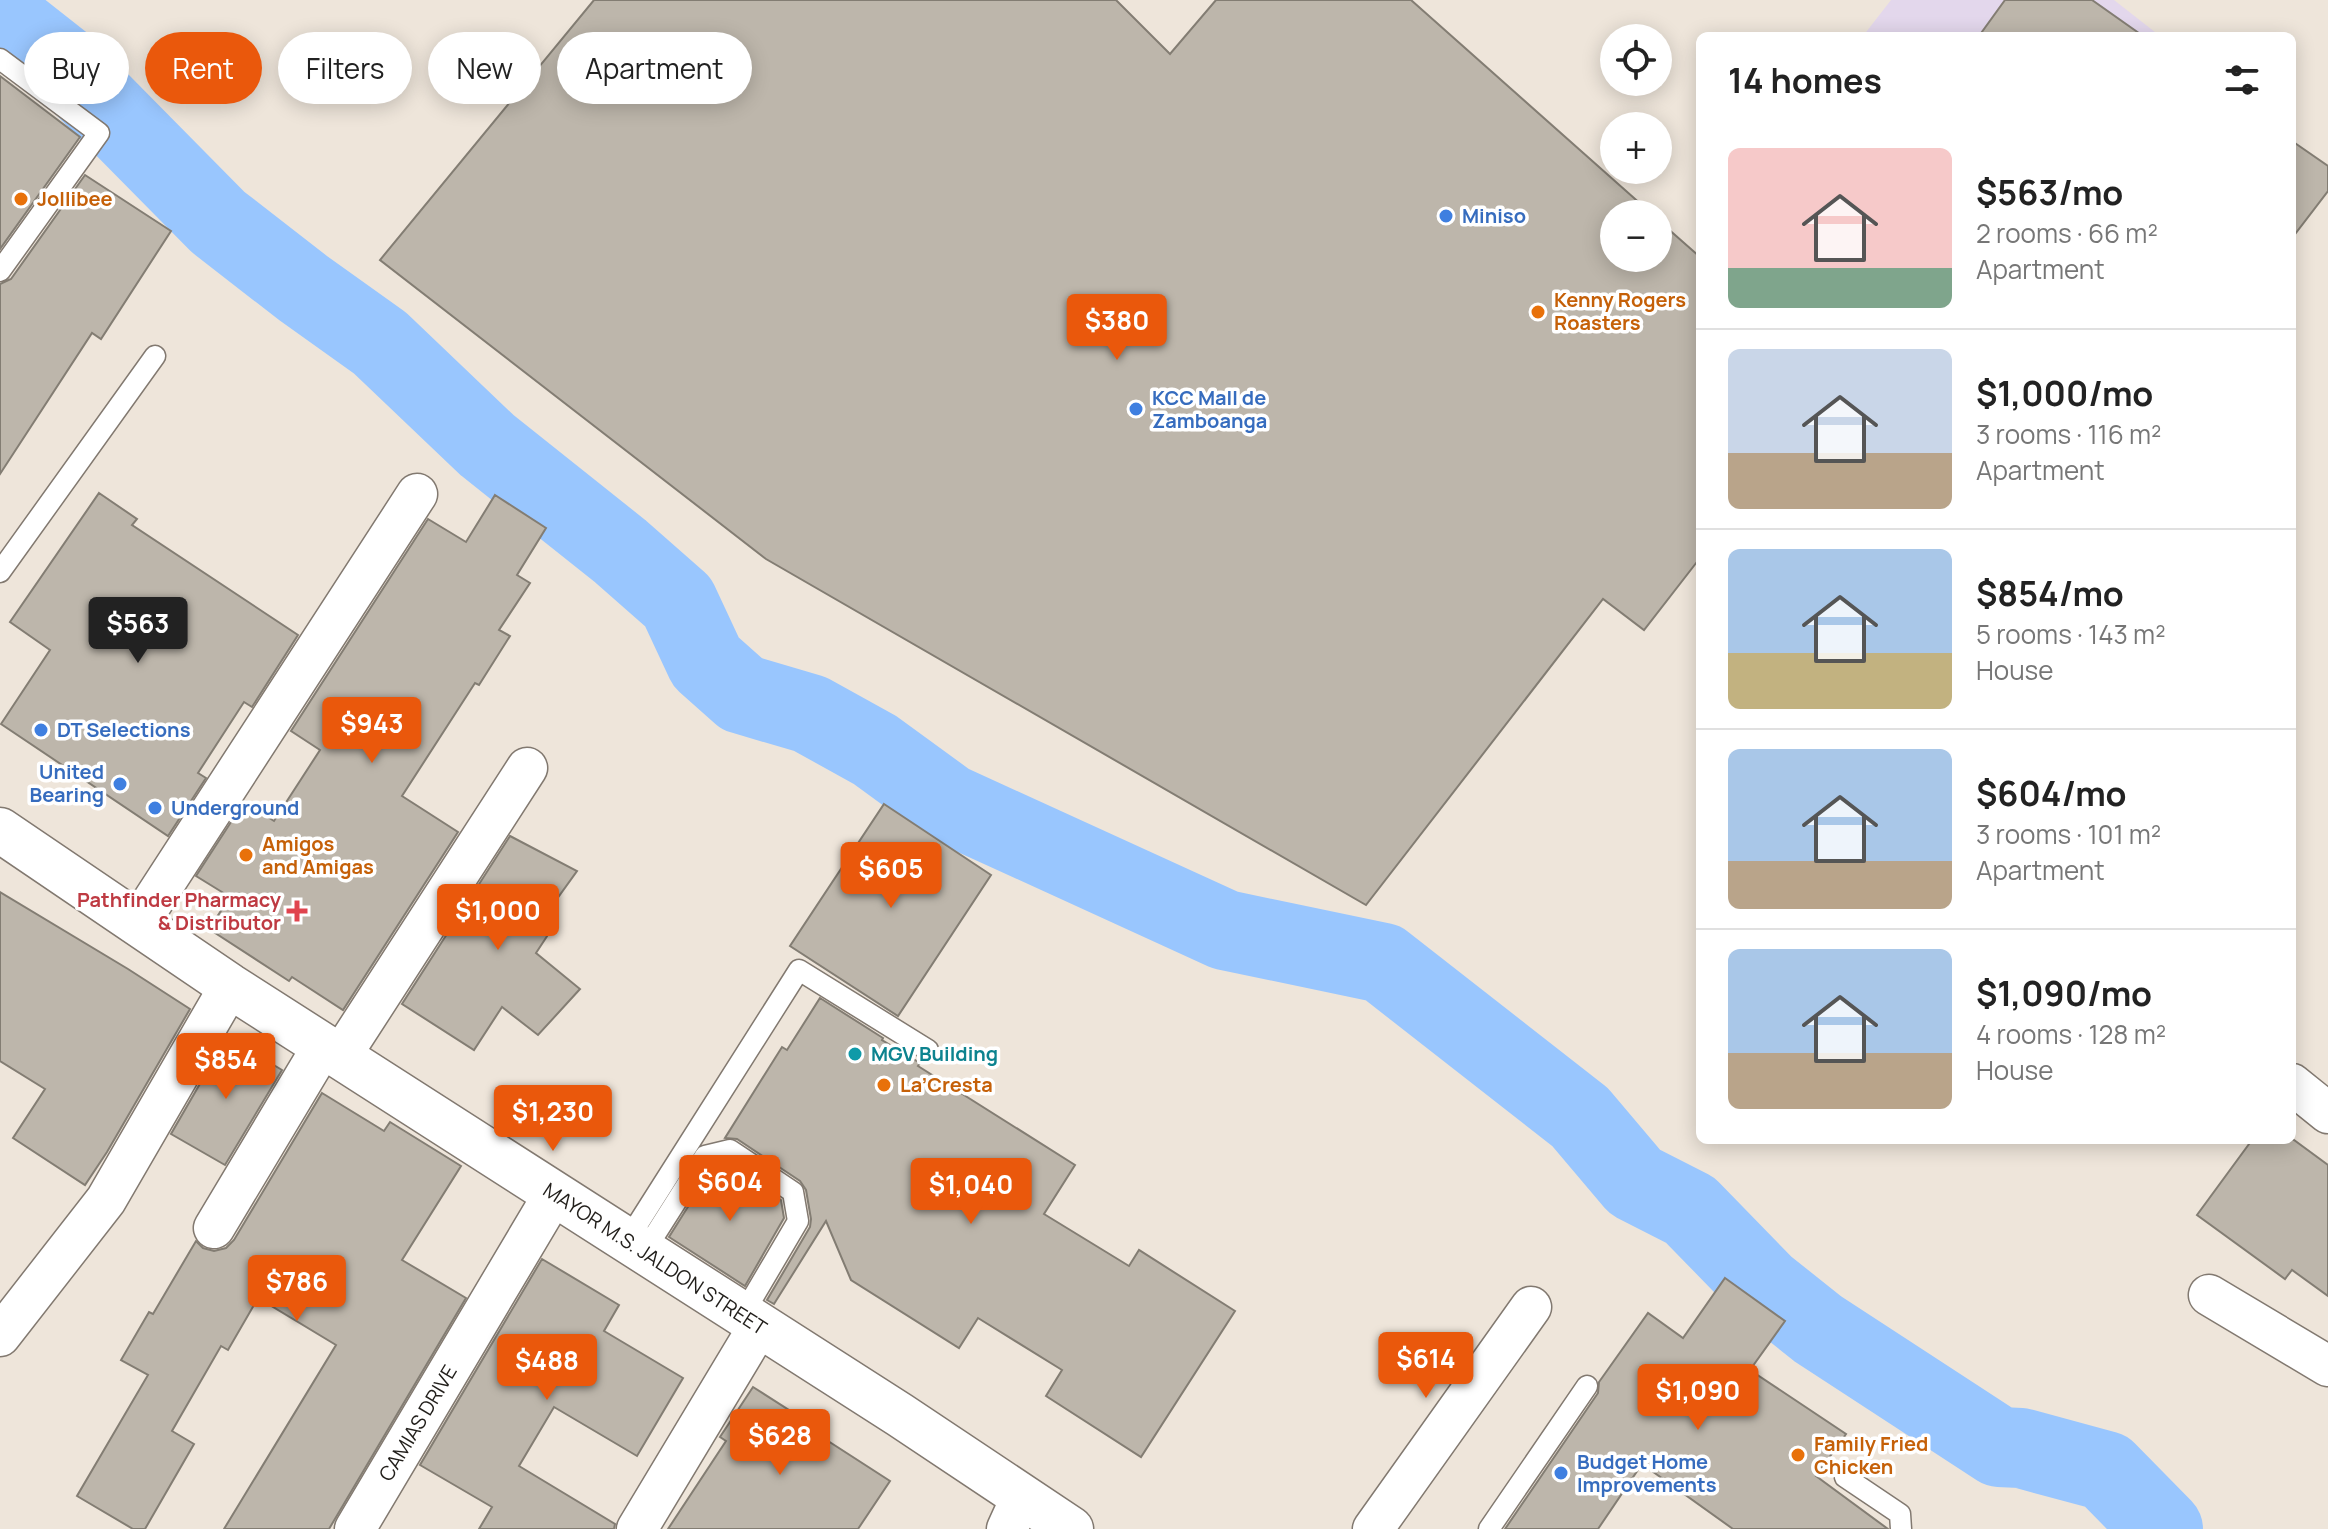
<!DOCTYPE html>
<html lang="en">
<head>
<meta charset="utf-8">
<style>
	body { margin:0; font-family:Manrope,sans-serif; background:#f6f6f6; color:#222; height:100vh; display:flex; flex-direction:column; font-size:30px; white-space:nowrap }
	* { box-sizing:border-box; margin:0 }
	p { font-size:26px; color:#767676 }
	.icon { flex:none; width:44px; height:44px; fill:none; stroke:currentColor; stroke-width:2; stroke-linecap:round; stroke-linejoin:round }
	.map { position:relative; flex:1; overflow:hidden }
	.sheet { position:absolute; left:1696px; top:32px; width:600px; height:1112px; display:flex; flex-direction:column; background:#fff; border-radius:12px; box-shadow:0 4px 20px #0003 }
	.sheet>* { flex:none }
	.hud { position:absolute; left:24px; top:32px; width:760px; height:72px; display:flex; gap:16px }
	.tools { position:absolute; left:1600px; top:24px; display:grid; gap:16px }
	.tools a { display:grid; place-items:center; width:72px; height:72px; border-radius:50%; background:#fff; box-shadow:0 4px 20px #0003; font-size:40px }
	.price { position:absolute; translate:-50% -68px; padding:0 18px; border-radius:8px; background:#ea580c; color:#fff; font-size:26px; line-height:52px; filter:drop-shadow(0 2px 4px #0008) }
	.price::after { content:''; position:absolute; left:50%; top:48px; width:24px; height:18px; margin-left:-12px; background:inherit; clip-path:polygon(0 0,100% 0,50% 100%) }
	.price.active { background:#222; color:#fff }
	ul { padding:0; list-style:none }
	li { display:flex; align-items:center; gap:24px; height:200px; padding:0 32px }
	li+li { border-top:2px solid #e0e0e0 }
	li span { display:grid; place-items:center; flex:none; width:224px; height:160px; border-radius:12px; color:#555 }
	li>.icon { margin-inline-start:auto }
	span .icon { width:96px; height:96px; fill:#fffc; stroke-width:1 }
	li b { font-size:34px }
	h2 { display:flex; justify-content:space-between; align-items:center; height:96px; padding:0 32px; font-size:34px }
	.pill { padding:0 28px; border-radius:36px; background:#fff; box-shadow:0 4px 20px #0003; font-size:28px; line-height:72px }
	.pill.active { background:#ea580c; color:#fff }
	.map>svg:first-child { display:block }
	.commercial { fill:#e3d7ec }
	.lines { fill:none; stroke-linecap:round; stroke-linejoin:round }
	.river { stroke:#99c6fe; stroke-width:80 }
	.building { fill:#bdb6ab; stroke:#837d73; stroke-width:2 }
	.lane-casing { stroke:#827970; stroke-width:23 }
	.street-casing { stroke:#827970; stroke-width:43 }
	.secondary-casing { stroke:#827970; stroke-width:47 }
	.lane { stroke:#fff; stroke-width:20 }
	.street { stroke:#fff; stroke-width:40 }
	.secondary { stroke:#fff; stroke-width:44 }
	.food-dot { fill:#e8710a; stroke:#fff; stroke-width:3 }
	.shop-dot { fill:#3f7fe0; stroke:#fff; stroke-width:3 }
	.health-dot { fill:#e0444e; stroke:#fff; stroke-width:3 }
	.culture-dot { fill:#0f9aa8; stroke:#fff; stroke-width:3 }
	.labels { text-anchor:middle; stroke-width:7; stroke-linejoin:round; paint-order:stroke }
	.food-label { font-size:20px; font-weight:bold; fill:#c56008; stroke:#fff; text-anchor:start }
	.shop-label { font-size:20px; font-weight:bold; fill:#366cbe; stroke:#fff; text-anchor:start }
	.health-label { font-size:20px; font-weight:bold; fill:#be3a42; stroke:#fff; text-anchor:end }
	.culture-label { font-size:20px; font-weight:bold; fill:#0d838f; stroke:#fff; text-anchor:start }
	.street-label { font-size:20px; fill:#211e1a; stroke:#fff }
</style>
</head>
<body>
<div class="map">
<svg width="2328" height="1529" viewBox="0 0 2328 1529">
	<rect width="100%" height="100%" fill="#eee5da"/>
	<!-- commercial -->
	<polygon class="commercial" points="1891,0 2114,0 2160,36 1863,36"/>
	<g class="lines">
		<!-- river -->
		<polyline class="river" points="0,15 62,64 218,222 303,288 380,343 487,445 620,551 678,602 706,662 742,694 810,714 875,750 949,804 1225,930 1383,963 1580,1117 1635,1182 1690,1210 1764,1286 1818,1329 1999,1447 2021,1448 2106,1471 2163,1529"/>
	</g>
	<!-- building -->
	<g class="building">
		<polygon points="594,0 1116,0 1170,54 1216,0 1411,0 1652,214 1614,214 1614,258 1658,258 1658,220 1700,257 1700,558 1644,630 1603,599 1366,905 766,559 380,260"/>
		<polygon points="2005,0 2092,0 2143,36 1979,36"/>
		<polygon points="0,76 80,137 0,249"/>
		<polygon points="2292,141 2328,166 2328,191 2292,238"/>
		<polygon points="85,175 171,231 101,339 92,333 0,474 0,284 11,279"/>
		<polygon points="99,493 137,519 132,525 298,635 252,707 244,702 198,773 206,778 168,836 1,724 50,650 10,622"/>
		<polygon points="495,495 546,528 517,575 530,583 499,630 510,636 479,685 475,683 402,796 458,832 343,1010 292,977 289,981 209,929 230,897 196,876 244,802 274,821 320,750 291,731 428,519 466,542"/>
		<polygon points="884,804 991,875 898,1016 790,946"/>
		<polygon points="510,836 577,871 544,917 555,924 536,953 580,989 538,1035 502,1007 474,1050 402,1004"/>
		<polygon points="0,892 128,969 190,1009 107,1152 85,1185 13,1138 45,1089 0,1061"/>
		<polygon points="820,998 883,1038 882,1040 920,1063 918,1066 1075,1165 1044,1214 1129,1266 1139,1250 1235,1311 1141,1457 1046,1396 1062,1370 978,1318 959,1348 851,1280 826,1221 774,1304 767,1300 810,1227 811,1219 806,1190 800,1181 737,1139 725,1138 782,1047 787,1050"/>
		<polygon points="227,1037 282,1070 225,1165 171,1134"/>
		<polygon points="322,1093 384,1131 390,1122 461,1166 402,1260 466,1298 329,1529 224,1529 336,1345 258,1298 228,1350 221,1346 172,1431 194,1444 145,1529 133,1529 77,1496 148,1375 121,1360 149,1312 153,1314 196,1241 203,1248 214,1251 226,1248 234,1240"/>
		<polygon points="2252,1140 2294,1140 2328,1165 2328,1296 2292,1270 2285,1279 2197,1215"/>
		<polygon points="728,1164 781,1200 784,1218 745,1286 669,1237 713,1167"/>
		<polygon points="542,1259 619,1305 604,1331 683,1378 637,1456 554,1407 519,1466 615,1524 614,1529 479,1529 492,1507 420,1465"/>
		<polygon points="1725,1278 1785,1321 1750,1370 1846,1434 1816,1476 1888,1529 1733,1529 1642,1464 1598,1529 1505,1529 1598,1393 1599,1382 1648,1313 1683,1338"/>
		<polygon points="753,1387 828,1435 825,1439 890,1481 858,1529 668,1529 726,1441 720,1437"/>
	</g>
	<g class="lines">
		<defs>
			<g id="lane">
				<polyline points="0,59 99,133 0,271"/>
				<polyline points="0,572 155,356"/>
				<polyline points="627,1241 799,970 928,1050"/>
				<polyline points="644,1252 705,1156 730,1150 793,1192 798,1221 742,1316"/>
				<polyline points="1845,1477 1900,1514 1901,1529"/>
				<polyline points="1489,1529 1587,1386"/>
			</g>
			<g id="street">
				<polyline points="138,924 417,494"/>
				<polyline points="340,1057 527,768"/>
				<polyline points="2292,1084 2328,1113"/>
				<polyline points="214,1228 323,1046"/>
				<polyline points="2209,1295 2328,1366"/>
				<polyline points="0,1336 106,1200 230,986"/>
				<polyline points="355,1529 554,1194"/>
				<polyline points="637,1529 759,1326"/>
				<polyline points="1007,1529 1022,1496"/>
				<polyline points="1373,1529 1531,1307"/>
			</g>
			<polyline id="secondary" points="0,830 230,986 900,1415 1071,1529"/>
		</defs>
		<!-- lane casing -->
		<use href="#lane" class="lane-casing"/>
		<!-- street casing -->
		<use href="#street" class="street-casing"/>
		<!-- secondary casing -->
		<use href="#secondary" class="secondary-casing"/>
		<!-- lane -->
		<use href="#lane" class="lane"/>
		<!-- street -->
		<use href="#street" class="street"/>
		<!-- secondary -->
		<use href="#secondary" class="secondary"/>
	</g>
	<!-- markers -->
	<g class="food-dot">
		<circle cx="21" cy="199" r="8"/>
		<circle cx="1538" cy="312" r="8"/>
		<circle cx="246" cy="855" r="8"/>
		<circle cx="884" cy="1085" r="8"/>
		<circle cx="1798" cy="1455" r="8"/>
	</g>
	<g class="shop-dot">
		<circle cx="1446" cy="216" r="8"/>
		<circle cx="1136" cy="409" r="8"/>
		<circle cx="41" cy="730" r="8"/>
		<circle cx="120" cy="784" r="8"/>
		<circle cx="155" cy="808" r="8"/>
		<circle cx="1561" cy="1473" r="8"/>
	</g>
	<path class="health-dot" d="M293 899h8v8h8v8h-8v8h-8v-8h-8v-8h8z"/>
	<circle class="culture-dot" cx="855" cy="1054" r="8"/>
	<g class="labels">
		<!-- food labels -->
		<g class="food-label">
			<text x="37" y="206">Jollibee</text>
			<text x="1554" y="307">Kenny Rogers<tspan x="1554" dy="23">Roasters</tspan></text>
			<text x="262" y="851">Amigos<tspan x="262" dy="23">and Amigas</tspan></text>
			<text x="900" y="1092">La’Cresta</text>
			<text x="1814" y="1451">Family Fried<tspan x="1814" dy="23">Chicken</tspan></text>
		</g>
		<!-- shop labels -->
		<g class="shop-label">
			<text x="1462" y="223">Miniso</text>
			<text x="1152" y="405">KCC Mall de<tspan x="1152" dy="23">Zamboanga</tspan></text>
			<text x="57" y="737">DT Selections</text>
			<text x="104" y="779" text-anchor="end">United<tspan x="104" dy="23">Bearing</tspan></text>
			<text x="171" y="815">Underground</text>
			<text x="1577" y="1469">Budget Home<tspan x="1577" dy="23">Improvements</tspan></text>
		</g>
		<!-- health labels -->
		<g class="health-label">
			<text x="281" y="907">Pathfinder Pharmacy<tspan x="281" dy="23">&amp; Distributor</tspan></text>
		</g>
		<!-- culture labels -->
		<g class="culture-label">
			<text x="871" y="1061">MGV Building</text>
		</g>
		<!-- street labels -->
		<g class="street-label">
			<text transform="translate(655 1259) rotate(33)" y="7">MAYOR M.S. JALDON STREET</text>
			<text transform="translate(418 1423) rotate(-59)" y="7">CAMIAS DRIVE</text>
		</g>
	</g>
</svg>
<div class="tools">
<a><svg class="icon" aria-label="locate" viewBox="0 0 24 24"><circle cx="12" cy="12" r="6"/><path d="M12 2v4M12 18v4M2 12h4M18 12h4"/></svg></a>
<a>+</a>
<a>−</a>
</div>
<b class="price" style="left:1117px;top:362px">$380</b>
<b class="price active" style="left:138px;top:665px">$563</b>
<b class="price" style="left:372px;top:765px">$943</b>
<b class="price" style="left:891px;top:910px">$605</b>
<b class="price" style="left:498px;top:952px">$1,000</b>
<b class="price" style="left:226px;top:1101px">$854</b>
<b class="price" style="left:553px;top:1153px">$1,230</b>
<b class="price" style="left:730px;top:1223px">$604</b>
<b class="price" style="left:971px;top:1226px">$1,040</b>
<b class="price" style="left:297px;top:1323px">$786</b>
<b class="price" style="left:1426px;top:1400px">$614</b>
<b class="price" style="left:547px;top:1402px">$488</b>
<b class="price" style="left:1698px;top:1432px">$1,090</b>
<b class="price" style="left:780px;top:1477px">$628</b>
<div class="hud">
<a class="pill">Buy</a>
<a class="pill active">Rent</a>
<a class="pill">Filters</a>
<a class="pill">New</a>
<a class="pill">Apartment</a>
</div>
<section class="sheet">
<h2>14 homes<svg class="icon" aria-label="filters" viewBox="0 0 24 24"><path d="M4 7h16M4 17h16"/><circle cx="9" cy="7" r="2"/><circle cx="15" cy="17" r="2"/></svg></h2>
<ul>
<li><span style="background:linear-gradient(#f6c9c9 75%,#7fa58c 0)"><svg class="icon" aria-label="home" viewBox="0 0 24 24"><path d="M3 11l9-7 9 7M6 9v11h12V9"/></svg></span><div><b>$563/mo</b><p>2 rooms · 66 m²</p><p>Apartment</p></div></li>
<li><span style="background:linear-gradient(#c9d6e8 65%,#b9a48a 0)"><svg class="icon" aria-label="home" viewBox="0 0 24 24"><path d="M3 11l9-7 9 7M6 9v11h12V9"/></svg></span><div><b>$1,000/mo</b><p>3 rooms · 116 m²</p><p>Apartment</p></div></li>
<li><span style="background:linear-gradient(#a9c7e8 65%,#c2b280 0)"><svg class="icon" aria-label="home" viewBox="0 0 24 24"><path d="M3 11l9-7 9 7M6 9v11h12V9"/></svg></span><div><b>$854/mo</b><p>5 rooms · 143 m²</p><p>House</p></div></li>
<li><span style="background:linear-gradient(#a9c7e8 70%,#b9a48a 0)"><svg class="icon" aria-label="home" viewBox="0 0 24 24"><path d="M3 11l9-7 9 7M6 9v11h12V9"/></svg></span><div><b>$604/mo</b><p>3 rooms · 101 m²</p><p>Apartment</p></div></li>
<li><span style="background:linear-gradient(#a9c7e8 65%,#b9a48a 0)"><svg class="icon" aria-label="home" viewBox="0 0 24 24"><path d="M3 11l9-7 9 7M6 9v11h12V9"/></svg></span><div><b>$1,090/mo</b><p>4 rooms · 128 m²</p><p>House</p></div></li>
</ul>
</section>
</div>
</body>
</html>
